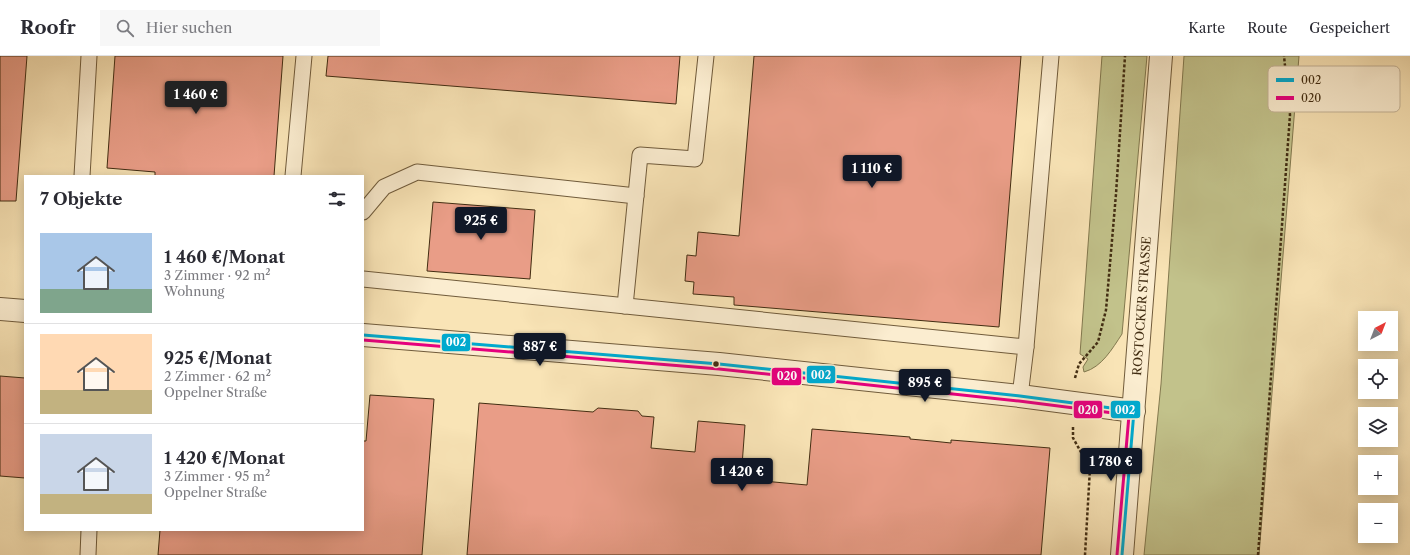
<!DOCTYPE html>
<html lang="de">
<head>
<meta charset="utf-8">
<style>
	body { margin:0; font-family:"Libre Caslon Text",serif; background:#f7f7f7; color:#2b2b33; height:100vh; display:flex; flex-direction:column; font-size:15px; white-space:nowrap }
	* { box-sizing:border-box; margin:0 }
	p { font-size:13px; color:#7c7c81 }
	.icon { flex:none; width:22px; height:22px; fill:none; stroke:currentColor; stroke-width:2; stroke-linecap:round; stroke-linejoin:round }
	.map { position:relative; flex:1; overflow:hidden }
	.panel { position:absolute; left:24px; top:119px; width:340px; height:356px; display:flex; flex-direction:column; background:#fff; border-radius:0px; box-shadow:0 2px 10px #0003 }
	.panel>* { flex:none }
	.needle { width:26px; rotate:42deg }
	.controls { position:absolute; left:1358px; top:255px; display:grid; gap:8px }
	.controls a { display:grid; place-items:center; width:40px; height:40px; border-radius:0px; background:#fff; box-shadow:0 2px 10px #0003; font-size:20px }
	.price { position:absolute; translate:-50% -34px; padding:0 9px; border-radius:4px; background:#111827; color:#fff; font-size:13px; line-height:26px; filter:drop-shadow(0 1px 2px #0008) }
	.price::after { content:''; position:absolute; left:50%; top:24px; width:12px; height:9px; margin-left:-6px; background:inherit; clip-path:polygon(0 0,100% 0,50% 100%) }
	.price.on { background:#222; color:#fff }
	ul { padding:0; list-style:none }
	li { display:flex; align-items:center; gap:12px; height:100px; padding:0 16px }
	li+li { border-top:1px solid #e1e1e2 }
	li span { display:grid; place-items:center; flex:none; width:112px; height:80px; border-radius:0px; color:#555 }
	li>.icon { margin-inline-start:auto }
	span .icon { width:48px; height:48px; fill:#fffc; stroke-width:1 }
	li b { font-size:17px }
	h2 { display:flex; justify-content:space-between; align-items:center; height:48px; padding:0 16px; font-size:17px }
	header { display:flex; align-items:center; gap:24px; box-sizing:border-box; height:56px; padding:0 20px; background:#fff; border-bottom:1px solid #e1e1e2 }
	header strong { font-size:19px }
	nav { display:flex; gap:22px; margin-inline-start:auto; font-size:14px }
	.search { width:280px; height:36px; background:#f7f7f7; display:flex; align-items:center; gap:10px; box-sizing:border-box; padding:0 14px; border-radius:0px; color:#7c7c81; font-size:15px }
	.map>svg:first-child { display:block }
	.green { fill:#c2c28b; stroke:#82784e }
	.building { fill:#e99d87; stroke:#422d12 }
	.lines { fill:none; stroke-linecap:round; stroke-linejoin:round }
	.lane-casing { stroke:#705b3b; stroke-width:17 }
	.street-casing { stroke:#705b3b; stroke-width:24 }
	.path { stroke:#422d12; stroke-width:2.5; stroke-dasharray:3 2; stroke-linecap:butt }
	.lane { stroke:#fbedd0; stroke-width:15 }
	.street { stroke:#fbedd0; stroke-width:22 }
	.bus-1-casing { stroke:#fbedd0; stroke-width:6 }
	.bus-2-casing { stroke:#fbedd0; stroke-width:6 }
	.bus-1 { stroke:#00a9ce; stroke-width:3 }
	.bus-2 { stroke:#e5007d; stroke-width:3 }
	.bus-dot { fill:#422d12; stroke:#fbedd0; stroke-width:1.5 }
	.labels { text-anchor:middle; stroke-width:3.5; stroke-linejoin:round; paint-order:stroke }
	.street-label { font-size:12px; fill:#422d12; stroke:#fbedd0 }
	.key { fill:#fbedd0; stroke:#c4b397; stroke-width:1 }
	.key-label { font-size:11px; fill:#422d12 }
	.line-badge { stroke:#fbedd0; stroke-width:1.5 }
	.badge-label { font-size:11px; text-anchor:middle; font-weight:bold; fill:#fff }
</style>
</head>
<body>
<header>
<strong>Roofr</strong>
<div class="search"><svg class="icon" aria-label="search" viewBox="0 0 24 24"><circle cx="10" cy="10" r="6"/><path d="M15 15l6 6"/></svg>Hier suchen</div>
<nav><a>Karte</a><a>Route</a><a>Gespeichert</a></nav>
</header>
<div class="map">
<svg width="1410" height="499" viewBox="0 0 1410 499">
	<rect width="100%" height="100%" fill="#f9e4b6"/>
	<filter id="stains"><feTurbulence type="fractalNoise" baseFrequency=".005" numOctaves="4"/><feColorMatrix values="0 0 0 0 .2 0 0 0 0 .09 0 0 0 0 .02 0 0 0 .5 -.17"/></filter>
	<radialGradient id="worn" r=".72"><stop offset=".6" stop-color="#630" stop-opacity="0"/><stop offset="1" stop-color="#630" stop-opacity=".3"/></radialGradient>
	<!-- green -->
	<g class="green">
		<path d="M 1102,0 L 1147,0 L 1122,278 C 1112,293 1102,311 1084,316 L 1083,311 L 1088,303 L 1080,298 Z"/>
		<polygon points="1184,0 1299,0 1259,499 1144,499 1161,328"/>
	</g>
	<!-- building -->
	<g class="building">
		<polygon points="0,0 27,0 16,145 0,145"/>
		<polygon points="115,0 283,0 274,120 155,120 155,116 107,112"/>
		<polygon points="328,0 680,0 676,48 326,20"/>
		<polygon points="754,0 1021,0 999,271 734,249 734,241 693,238 694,226 685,225 687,199 696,200 698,176 739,180"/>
		<polygon points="433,146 535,154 530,223 427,215"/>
		<polygon points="0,320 25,322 25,422 0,420"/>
		<polygon points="370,339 434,343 422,499 158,499 160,474 363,474 363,385 366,385"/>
		<polygon points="479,347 593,356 598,352 638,355 642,360 654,361 651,392 695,396 698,365 745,369 741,423 807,429 812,373 910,381 910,383 932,385 951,387 951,384 1050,392 1041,499 467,499"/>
	</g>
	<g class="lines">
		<defs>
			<g id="lane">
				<polyline points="82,120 89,0"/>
				<polyline points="293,120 304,0"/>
				<polyline points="363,156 384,131 417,116 636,140"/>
				<polyline points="363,223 1026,291 1020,340"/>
				<polyline points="625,250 640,99 695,103 706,0"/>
				<polyline points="1026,291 1051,0"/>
				<polyline points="88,499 89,474"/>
			</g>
			<g id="street">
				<polyline points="0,253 25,255"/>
				<polyline points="363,279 719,308 1020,340 1134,355"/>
				<polyline points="1122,499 1161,0"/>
			</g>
		</defs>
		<!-- lane casing -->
		<use href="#lane" class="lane-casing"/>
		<!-- street casing -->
		<use href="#street" class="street-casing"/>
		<!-- path -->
		<g class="path">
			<polyline points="1075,322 1079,308 1098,286 1106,254 1116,138 1125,0"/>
			<polyline points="1073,371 1073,382 1090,412 1085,499"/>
			<polyline points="1258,499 1290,59 1284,0"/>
		</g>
		<!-- lane -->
		<use href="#lane" class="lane"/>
		<!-- street -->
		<use href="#street" class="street"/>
		<defs>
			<polyline id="bus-1" points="363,279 719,308 1020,340 1134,355 1122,499"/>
			<polyline id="bus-2" points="363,284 719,313 1019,345 1129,359 1117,499"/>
		</defs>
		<!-- bus-1 casing -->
		<use href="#bus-1" class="bus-1-casing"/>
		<!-- bus-2 casing -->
		<use href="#bus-2" class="bus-2-casing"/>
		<!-- bus-1 -->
		<use href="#bus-1" class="bus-1"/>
		<!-- bus-2 -->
		<use href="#bus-2" class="bus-2"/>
	</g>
	<!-- markers -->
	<circle class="bus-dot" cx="716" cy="308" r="3.5"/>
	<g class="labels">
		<!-- street labels -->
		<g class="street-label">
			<text transform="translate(1142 250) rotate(-86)" y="4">ROSTOCKER STRASSE</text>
		</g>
	</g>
	<!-- legend -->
	<rect x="1268" y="10" width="132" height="46" rx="6" class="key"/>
	<rect x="1276" y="22" width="18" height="4" fill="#00a9ce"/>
	<rect x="1276" y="40" width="18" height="4" fill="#e5007d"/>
	<g class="key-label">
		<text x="1301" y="28">002</text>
		<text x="1301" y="46">020</text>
	</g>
	<g class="line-badge">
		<rect x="441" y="277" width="30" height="19" rx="4" fill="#00a9ce"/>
		<rect x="806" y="309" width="30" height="19" rx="4" fill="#00a9ce"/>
		<rect x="771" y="311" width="31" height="19" rx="4" fill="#e5007d"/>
		<rect x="1073" y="344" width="30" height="19" rx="4" fill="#e5007d"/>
		<rect x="1110" y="344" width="31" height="19" rx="4" fill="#00a9ce"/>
	</g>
	<g class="badge-label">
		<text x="456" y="290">002</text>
		<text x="821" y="323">002</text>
		<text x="787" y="324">020</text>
		<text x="1088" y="358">020</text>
		<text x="1125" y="358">002</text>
	</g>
	<rect width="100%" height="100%" filter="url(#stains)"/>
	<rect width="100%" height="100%" fill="url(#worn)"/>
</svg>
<div class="controls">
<a><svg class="needle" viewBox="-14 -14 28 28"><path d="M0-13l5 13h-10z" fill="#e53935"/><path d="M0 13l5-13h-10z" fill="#7c7c81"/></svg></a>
<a><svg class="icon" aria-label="locate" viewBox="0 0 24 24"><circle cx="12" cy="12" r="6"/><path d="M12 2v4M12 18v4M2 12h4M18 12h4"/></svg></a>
<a><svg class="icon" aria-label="layers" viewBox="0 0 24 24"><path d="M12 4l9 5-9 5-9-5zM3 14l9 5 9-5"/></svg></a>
<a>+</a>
<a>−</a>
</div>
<b class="price on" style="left:196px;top:59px">1 460 €</b>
<b class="price" style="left:872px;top:133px">1 110 €</b>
<b class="price" style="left:481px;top:185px">925 €</b>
<b class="price" style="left:540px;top:311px">887 €</b>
<b class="price" style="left:925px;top:347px">895 €</b>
<b class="price" style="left:1111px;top:426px">1 780 €</b>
<b class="price" style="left:742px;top:436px">1 420 €</b>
<section class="panel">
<h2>7 Objekte<svg class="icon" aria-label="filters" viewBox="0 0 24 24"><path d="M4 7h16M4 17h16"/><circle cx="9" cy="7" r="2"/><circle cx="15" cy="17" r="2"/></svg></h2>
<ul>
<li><span style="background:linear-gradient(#a9c7e8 70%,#7fa58c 0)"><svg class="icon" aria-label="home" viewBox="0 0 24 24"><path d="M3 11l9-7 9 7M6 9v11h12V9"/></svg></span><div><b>1 460 €/Monat</b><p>3 Zimmer · 92 m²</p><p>Wohnung</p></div></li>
<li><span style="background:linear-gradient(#ffd9b3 70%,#c2b280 0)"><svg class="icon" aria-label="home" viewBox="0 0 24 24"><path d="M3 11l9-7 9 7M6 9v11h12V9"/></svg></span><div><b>925 €/Monat</b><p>2 Zimmer · 62 m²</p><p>Oppelner Straße</p></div></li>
<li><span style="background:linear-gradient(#c9d6e8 75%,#c2b280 0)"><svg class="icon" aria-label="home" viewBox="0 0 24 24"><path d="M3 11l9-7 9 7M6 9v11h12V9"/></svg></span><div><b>1 420 €/Monat</b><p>3 Zimmer · 95 m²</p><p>Oppelner Straße</p></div></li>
</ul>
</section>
</div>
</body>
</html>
